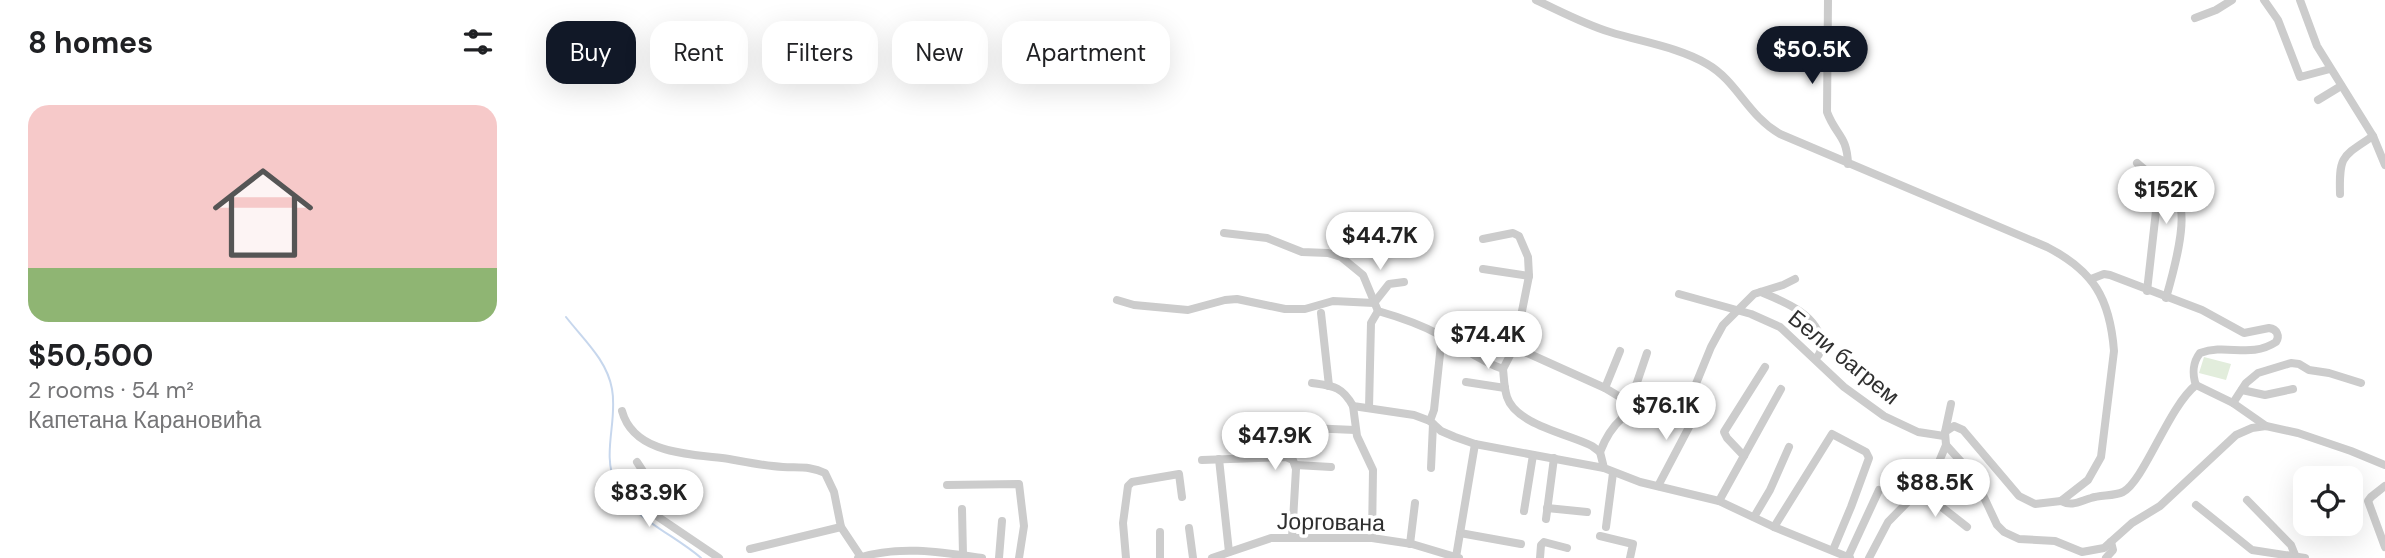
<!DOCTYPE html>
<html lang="en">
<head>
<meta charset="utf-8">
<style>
	body { margin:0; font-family:"DM Sans",sans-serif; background:#f6f6f6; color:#202124; height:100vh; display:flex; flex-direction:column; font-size:26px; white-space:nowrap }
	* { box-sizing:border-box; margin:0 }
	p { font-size:23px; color:#757577 }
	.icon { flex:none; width:38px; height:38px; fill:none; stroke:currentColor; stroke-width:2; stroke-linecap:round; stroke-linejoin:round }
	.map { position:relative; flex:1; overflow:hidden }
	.drawer { display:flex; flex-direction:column; background:#fff; width:525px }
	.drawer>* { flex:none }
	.hud { position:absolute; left:21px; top:21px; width:665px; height:63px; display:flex; gap:14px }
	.controls { position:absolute; left:1768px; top:466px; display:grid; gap:14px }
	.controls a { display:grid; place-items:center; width:70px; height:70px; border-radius:14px; background:#fff; box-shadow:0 7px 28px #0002; font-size:35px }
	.price { position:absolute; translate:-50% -60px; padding:0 16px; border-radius:24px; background:#fff; color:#222; font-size:23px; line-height:46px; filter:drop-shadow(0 2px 4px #0008) }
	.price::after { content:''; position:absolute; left:50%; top:42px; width:21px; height:16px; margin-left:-10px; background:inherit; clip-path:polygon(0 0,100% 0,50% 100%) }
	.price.selected { background:#111827; color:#fff }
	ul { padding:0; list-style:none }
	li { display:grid; align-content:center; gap:14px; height:371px; padding:0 28px }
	li span { display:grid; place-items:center; height:217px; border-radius:21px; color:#555 }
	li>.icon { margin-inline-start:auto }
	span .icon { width:126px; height:126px; fill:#fffc; stroke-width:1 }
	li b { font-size:30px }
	h2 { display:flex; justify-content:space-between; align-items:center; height:84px; padding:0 28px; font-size:30px }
	.chip { padding:0 24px; border-radius:21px; background:#fff; box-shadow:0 7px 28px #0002; font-size:24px; line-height:63px }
	.chip.selected { background:#111827; color:#fff }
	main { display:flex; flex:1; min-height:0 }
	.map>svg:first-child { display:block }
	.green { fill:#e2eddc }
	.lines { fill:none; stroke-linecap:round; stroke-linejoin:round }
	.stream { stroke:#c7d7ed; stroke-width:2 }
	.minor { stroke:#ccc; stroke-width:8 }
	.labels { text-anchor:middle; stroke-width:7; stroke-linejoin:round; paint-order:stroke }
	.street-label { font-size:23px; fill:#2f2f2f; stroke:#fff }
</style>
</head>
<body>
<main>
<section class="drawer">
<h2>8 homes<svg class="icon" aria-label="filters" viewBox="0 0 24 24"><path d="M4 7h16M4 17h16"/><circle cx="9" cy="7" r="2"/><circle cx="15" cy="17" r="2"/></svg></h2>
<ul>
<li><span style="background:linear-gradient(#f6c9c9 75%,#8fb573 0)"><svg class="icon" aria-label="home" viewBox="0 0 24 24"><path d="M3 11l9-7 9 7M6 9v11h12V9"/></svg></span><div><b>$50,500</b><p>2 rooms · 54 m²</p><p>Капетана Карановића</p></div></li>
</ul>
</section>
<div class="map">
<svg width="1860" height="558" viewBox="0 0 1860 558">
	<rect width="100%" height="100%" fill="#fff"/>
	<!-- green -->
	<polygon class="green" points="1679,357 1706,364 1701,380 1674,373"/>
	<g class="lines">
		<!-- stream -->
		<path class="stream" d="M 41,317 C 58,339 82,360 87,389 C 93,421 76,454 91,485 C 105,517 150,535 176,558"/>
		<!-- minor -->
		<g class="minor">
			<path d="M 1011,0 C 1035,11 1059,24 1085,32 C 1117,42 1153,47 1182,64 C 1212,81 1223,116 1255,134 L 1522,247 C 1569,271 1585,299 1589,351 L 1576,457 L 1563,480 L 1536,501 L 1510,504 L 1494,496 L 1438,430 L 1429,426 L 1420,432 L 1421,445 L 1449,476 L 1472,525 L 1479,532 L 1494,539 L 1530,541 L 1557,552 L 1579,548 L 1607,523 L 1635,506 L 1711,435 L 1727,428 L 1741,426 L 1773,433 L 1826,451 L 1860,465"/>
			<path d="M 1303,0 L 1302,112 C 1311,136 1322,135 1323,164"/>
			<polyline points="1739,0 1753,20 1775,77 1805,69"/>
			<polyline points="1775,0 1792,46 1848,136 1860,165"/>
			<polyline points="1670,18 1691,10 1707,0"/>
			<polyline points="1793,100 1816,86"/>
			<path d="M 1612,163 C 1625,175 1643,185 1653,201 C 1664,219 1647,277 1641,298"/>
			<polyline points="1618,193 1630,206 1631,211 1622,291"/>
			<path d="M 1815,194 C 1814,155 1817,157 1848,136"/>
			<path d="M 699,233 L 742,238 L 777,252 L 803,253 L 816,257 L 838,275 L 853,311 C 874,317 895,324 915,335 C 937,346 954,361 978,369 C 979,378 979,388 982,397 C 991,425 1044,434 1067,446 L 1075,452 L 1079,468 L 1115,482 L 1194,501 L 1249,527 L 1325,558"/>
			<polyline points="958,239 988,233 994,236 1003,257 1004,276"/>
			<polyline points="958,269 1004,276 995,321 997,332 978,369"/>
			<path d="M 1566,279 L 1579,274 L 1585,275 L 1677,310 L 1719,333 L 1744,328 C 1752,329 1755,336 1751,342 C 1725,359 1702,343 1675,353 C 1668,362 1667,374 1671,385"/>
			<path d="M 1236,292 C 1258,301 1294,315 1296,343 C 1296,350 1296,353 1291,358"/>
			<polyline points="1154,294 1226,314 1255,327 1319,387 1359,416 1393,432 1419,436"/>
			<polyline points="592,300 609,305 663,310 700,300 712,299 760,309 780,309 808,301 849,303 864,284 879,282"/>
			<polyline points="796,313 804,386"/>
			<polyline points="971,319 995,321"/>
			<polyline points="989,347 1080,388 1105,403 1107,409"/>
			<polyline points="941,382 980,388"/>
			<path d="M 787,383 C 808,386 817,386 828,406 L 889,415 L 905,421 L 916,431 L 930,437 L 950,444 L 1079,468"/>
			<polyline points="1080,388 1095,351"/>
			<polyline points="1717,390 1740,395 1768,389"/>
			<polyline points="1105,403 1122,353"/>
			<polyline points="1708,403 1721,383 1733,373 1766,363 1774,364 1784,370 1804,373 1836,383"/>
			<polyline points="828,406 832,436 848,470 847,538"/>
			<polyline points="844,408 846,323 853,311"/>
			<path d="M 97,411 C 109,455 167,454 204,459 C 221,462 240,466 258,467 C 273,468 286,466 300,473 L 309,492 L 316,527 L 336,557"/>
			<polyline points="905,421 909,410 917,335"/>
			<polyline points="784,428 830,430"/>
			<polyline points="1420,432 1426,404"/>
			<path d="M 1075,452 C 1085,426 1103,406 1132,404 C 1147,402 1158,404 1168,391 L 1186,347 L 1198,325 L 1229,294 L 1258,285 L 1270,279"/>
			<polyline points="1219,456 1202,438 1199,432 1240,367"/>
			<polyline points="694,459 704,552"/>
			<polyline points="677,460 761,457 768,460 771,469 767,538"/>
			<polyline points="112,462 123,479 113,495 114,504 194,558"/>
			<polyline points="771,465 806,467"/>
			<polyline points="906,468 908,424"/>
			<polyline points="422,485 494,484 499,526 494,558"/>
			<polyline points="1133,486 1173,410"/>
			<polyline points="1860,486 1846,497 1843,501 1860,547"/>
			<polyline points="1395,490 1442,527"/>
			<polyline points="1722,500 1766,545 1770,555"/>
			<polyline points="1194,501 1256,389"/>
			<path d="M 1536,501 C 1547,507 1555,501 1566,498 C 1576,495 1589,496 1598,492 C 1619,481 1644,406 1671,385 L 1708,403 L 1741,426"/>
			<polyline points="1671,505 1727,550 1780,558"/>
			<polyline points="1022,508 1062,512"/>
			<polyline points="437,509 438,555"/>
			<polyline points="999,511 1008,455"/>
			<polyline points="1229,517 1245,490 1264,447"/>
			<polyline points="1021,519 1029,458"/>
			<polyline points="1081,527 1088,473"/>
			<polyline points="1249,527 1307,434 1341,452 1344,458 1326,507 1308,550"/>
			<polyline points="664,528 668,558"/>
			<polyline points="635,532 635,558"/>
			<polyline points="935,533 996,544"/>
			<polyline points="1075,536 1108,544 1105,558"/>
			<polyline points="885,544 890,503"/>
			<polyline points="225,549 316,527"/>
			<polyline points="931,557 950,444"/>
			<polyline points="1323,557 1354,490"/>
			<path d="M 333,558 C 373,545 416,552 457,558"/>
			<polyline points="474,558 477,521"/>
			<polyline points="601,558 598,523 603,486 607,482 654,474 657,497"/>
			<polyline points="687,558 746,538 847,538 887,544 934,558"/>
			<polyline points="1015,558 1016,545 1019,542 1042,548"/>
			<polyline points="1344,558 1363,522 1408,476 1421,445"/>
			<polyline points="1581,558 1588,550 1586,542"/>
		</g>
	</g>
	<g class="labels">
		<!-- street labels -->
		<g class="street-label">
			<text transform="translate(1319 357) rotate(39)" y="8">Бели багрем</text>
			<text transform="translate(806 522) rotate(1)" y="8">Јоргована</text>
		</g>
	</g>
</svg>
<div class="controls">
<a><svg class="icon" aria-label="locate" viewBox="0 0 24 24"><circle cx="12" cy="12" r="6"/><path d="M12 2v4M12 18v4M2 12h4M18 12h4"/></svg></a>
</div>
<b class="price selected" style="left:1287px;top:86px">$50.5K</b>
<b class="price" style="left:1641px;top:226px">$152K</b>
<b class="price" style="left:855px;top:272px">$44.7K</b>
<b class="price" style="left:963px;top:371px">$74.4K</b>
<b class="price" style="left:1141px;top:442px">$76.1K</b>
<b class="price" style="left:750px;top:472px">$47.9K</b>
<b class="price" style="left:1410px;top:519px">$88.5K</b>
<b class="price" style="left:124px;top:529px">$83.9K</b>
<div class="hud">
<a class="chip selected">Buy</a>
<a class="chip">Rent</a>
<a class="chip">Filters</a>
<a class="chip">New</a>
<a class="chip">Apartment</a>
</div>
</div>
</main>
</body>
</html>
